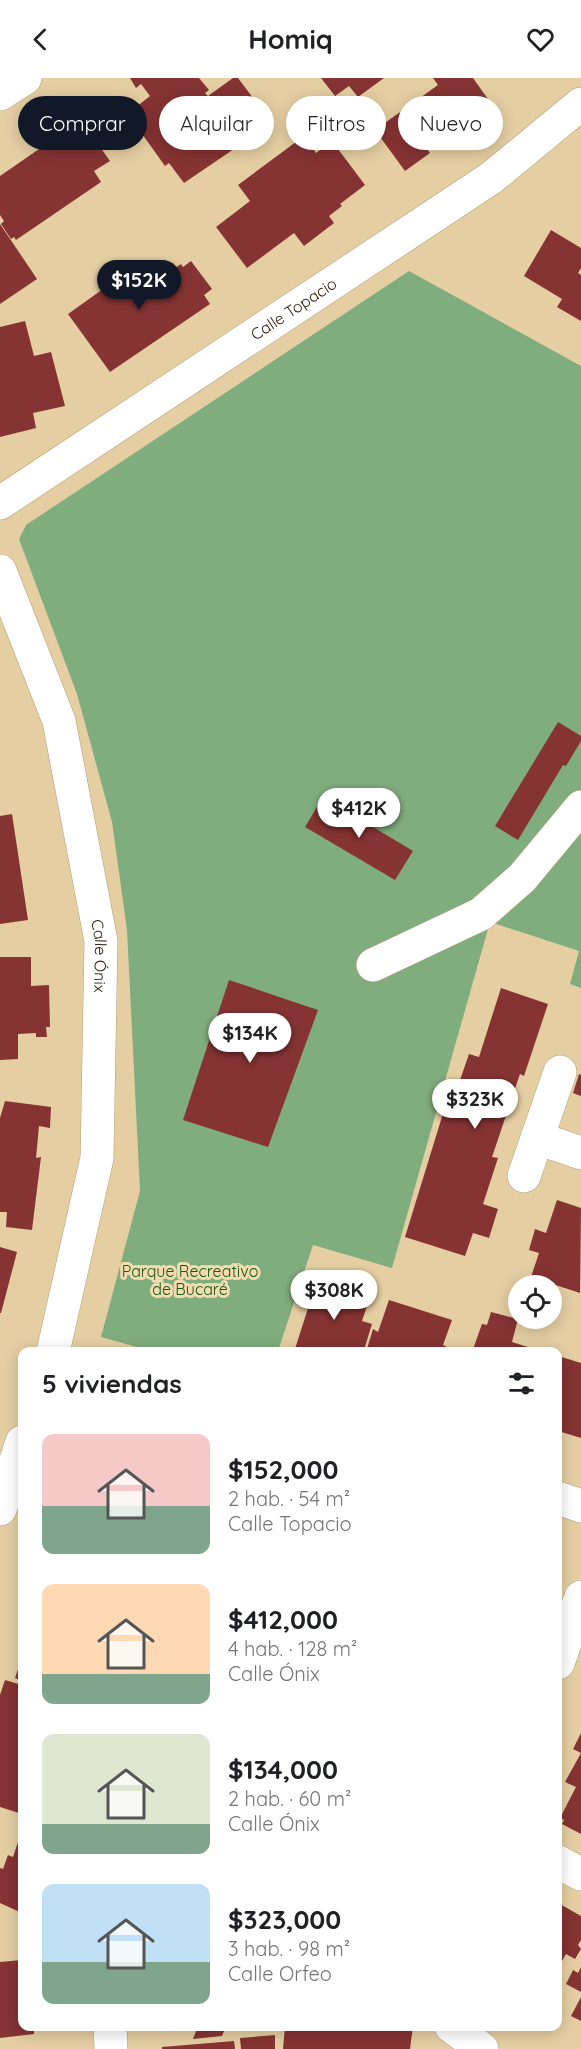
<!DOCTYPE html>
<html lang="es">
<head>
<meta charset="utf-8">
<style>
	body { margin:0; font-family:Quicksand,sans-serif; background:#f6f6f6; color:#202124; height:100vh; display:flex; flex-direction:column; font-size:22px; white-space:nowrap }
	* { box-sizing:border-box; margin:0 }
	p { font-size:20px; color:#757577 }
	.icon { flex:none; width:33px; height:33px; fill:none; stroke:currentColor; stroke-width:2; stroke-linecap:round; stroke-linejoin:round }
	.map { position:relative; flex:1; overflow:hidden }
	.drawer { position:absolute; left:18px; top:1269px; width:544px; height:684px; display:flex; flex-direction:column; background:#fff; border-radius:12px; box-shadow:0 3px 15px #0003 }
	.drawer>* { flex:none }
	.guide { position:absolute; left:18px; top:18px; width:546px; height:54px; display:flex; gap:12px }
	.buttons { position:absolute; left:508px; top:1197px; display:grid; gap:12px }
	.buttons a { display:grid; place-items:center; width:54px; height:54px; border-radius:50%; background:#fff; box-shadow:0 3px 15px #0003; font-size:30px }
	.price { position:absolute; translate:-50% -51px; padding:0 14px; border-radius:21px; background:#fff; color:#222; font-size:20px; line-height:39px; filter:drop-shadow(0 2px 3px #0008) }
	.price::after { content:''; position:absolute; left:50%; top:36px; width:18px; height:14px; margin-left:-9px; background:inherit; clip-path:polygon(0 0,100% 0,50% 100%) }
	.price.on { background:#111827; color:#fff }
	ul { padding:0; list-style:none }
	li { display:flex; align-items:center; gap:18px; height:150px; padding:0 24px }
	li span { display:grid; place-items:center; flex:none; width:168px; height:120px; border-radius:12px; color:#555 }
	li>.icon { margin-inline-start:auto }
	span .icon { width:72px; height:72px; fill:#fffc; stroke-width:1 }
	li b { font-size:26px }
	h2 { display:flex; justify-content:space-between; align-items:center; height:72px; padding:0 24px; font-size:26px }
	.tag { padding:0 21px; border-radius:27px; background:#fff; box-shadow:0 3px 15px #0003; font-size:21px; line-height:54px }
	.tag.on { background:#111827; color:#fff }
	header { display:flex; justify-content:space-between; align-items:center; height:78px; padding:0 24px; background:#fff; font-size:27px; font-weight:800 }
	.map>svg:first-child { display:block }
	.green { fill:#80ad7d }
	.building { fill:#863333 }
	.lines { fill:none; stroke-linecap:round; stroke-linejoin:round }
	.minor-casing { stroke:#b49e74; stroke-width:34 }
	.minor { stroke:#fff; stroke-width:33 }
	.labels { text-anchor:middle; stroke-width:6; stroke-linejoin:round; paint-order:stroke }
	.street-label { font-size:16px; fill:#28200f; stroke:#f2dbaf }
	.park-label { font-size:16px; fill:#175716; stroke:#f2dbaf }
</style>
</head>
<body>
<header><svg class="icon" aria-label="back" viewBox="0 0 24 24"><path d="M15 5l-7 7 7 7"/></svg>Homiq<svg class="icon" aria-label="heart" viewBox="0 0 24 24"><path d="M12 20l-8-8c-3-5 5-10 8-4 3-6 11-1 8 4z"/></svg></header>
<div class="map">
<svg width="581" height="1971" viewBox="0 0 581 1971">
	<rect width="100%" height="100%" fill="#e5cea2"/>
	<!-- green -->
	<polygon class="green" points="409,193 581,288 581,910 570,906 579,873 490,844 392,1190 313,1167 278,1273 151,1273 101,1259 140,1113 127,852 112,744 77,616 19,461 26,447"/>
	<!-- building -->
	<g class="building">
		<polygon points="130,0 199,0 209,12 205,15 208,18 233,0 238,0 259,28 239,42 253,58 184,105 169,85 165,88 130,39 130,34 150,18 141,6 136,10"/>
		<polygon points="321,0 384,0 358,19 349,8 335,18"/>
		<polygon points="433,0 473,0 500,38 474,57 454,29 416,56 430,75 405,93 375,52 438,7"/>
		<polygon points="81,42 110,83 94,93 101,104 16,162 14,159 11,161 1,146 4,143 0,137 0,98"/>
		<polygon points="304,58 316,75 332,63 365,107 340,126 342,128 329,138 334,145 304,168 294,155 247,190 216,149 250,123 238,107"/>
		<polygon points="0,146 37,201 0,226"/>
		<polygon points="551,152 581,170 581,190 578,195 581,197 581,243 557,229 562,221 524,198"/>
		<polygon points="191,183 212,211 204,217 210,226 110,294 68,236 141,184 153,201 163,193 165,197 181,186 183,189"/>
		<polygon points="25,243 34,278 51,274 65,328 33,335 36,350 0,359 0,249"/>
		<polygon points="558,644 581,658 581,663 566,688 563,687 518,762 495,748"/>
		<polygon points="323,719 413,773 395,802 305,749"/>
		<polygon points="12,736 28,842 0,846 0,738"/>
		<polygon points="0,879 31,879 31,908 49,907 50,949 46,949 47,959 36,959 36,955 18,956 18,981 0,982"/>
		<polygon points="229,902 318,932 268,1069 183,1042"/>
		<polygon points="501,910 548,926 524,998 520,996 492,1079 498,1080 483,1126 498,1131 489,1160 473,1155 465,1178 405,1159 453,1003 459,1005 469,976 479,979"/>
		<polygon points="579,996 581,997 581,1018 573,1015"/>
		<polygon points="5,1023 51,1029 50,1050 39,1048 36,1080 41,1079 32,1152 6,1149 7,1134 0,1134 0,1040"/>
		<polygon points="557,1122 581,1130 580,1215 531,1199 539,1175 529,1172 535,1151 546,1155"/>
		<polygon points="0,1169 17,1174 1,1235 0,1235"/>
		<polygon points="317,1202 370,1219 362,1243 372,1246 364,1272 358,1270 356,1274 294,1274"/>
		<polygon points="389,1222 452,1242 443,1267 451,1271 451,1274 366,1274 373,1251 378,1254"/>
		<polygon points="491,1234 518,1241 512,1264 544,1274 472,1274 482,1246 487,1247"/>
		<polygon points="558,1278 581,1285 581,1360 558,1353"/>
		<polygon points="22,1580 22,1603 15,1600"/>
		<polygon points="5,1602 22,1607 22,1736 0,1729 0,1617"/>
		<polygon points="581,1655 581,1756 562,1746 564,1742 560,1740 576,1709 565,1704 581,1675 573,1671"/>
		<polygon points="18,1764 22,1765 22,1835 0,1825 0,1790 3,1791 8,1777 13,1779"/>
		<polygon points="558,1825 581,1838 581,1862 578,1867 581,1871 575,1881 566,1876 558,1890"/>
		<polygon points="22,1882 22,1948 34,1948 34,1956 0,1960 0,1884"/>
		<polygon points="581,1889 581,1914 566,1906 573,1892 578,1895"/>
		<polygon points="581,1919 581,1943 571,1938"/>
		<polygon points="198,1948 226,1948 222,1958 193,1961"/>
		<polygon points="285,1948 319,1949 413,1948 410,1971 283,1971"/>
		<polygon points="275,1957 275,1971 241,1971 240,1960"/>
		<polygon points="234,1963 235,1971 162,1971 162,1969"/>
	</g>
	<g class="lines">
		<defs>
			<g id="minor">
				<polyline points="0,16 25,0"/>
				<path id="s1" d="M 0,425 L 491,100 L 581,26"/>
				<path id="s2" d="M 0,493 L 59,643 L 101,863 L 97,1080 L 53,1274"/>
				<polyline points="373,887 481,836 522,800 581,729"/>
				<polyline points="537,1060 581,1075"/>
				<polyline points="524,1098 560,994"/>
				<polyline points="558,1420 581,1428"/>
				<polyline points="0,1431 22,1364"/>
				<polyline points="558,1585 581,1519"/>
				<polyline points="558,1784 581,1796"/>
				<polyline points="110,1948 111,1971"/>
				<polyline points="451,1948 482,1971"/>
			</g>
		</defs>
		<!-- minor casing -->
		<use href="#minor" class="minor-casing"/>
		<!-- minor -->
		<use href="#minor" class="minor"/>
	</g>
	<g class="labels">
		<!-- street labels -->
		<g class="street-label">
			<text dy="6" stroke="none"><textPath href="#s1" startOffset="352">Calle Topacio</textPath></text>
			<text dy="6" stroke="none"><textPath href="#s2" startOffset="400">Calle Ónix</textPath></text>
		</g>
		<!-- park labels -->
		<g class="park-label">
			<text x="190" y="1199">Parque Recreativo<tspan x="190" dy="18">de Bucaré</tspan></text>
		</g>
	</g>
</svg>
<div class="buttons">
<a><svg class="icon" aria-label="locate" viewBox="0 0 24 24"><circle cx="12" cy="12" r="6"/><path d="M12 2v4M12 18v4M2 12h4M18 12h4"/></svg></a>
</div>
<b class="price on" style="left:139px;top:233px">$152K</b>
<b class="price" style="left:359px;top:761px">$412K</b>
<b class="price" style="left:250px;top:986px">$134K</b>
<b class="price" style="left:475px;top:1052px">$323K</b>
<b class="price" style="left:334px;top:1243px">$308K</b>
<div class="guide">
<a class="tag on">Comprar</a>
<a class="tag">Alquilar</a>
<a class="tag">Filtros</a>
<a class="tag">Nuevo</a>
</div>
<section class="drawer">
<h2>5 viviendas<svg class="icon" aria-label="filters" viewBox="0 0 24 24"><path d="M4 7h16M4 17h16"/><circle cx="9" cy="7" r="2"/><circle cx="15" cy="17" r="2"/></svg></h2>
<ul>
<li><span style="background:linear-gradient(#f6c9c9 60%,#7fa58c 0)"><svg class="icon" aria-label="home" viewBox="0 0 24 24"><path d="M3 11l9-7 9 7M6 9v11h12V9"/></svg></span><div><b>$152,000</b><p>2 hab. · 54 m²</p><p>Calle Topacio</p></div></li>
<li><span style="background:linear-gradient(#ffd9b3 75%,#7fa58c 0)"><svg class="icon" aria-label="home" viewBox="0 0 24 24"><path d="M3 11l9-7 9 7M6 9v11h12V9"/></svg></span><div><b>$412,000</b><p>4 hab. · 128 m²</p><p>Calle Ónix</p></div></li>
<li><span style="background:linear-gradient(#dfe7d0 75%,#7fa58c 0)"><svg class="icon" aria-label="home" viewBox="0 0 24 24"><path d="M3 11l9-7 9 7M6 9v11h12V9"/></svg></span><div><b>$134,000</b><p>2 hab. · 60 m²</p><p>Calle Ónix</p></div></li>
<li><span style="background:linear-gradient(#bfe0f5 65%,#7fa58c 0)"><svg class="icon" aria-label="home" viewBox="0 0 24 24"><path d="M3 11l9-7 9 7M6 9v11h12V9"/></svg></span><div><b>$323,000</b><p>3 hab. · 98 m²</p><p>Calle Orfeo</p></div></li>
</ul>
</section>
</div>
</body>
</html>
